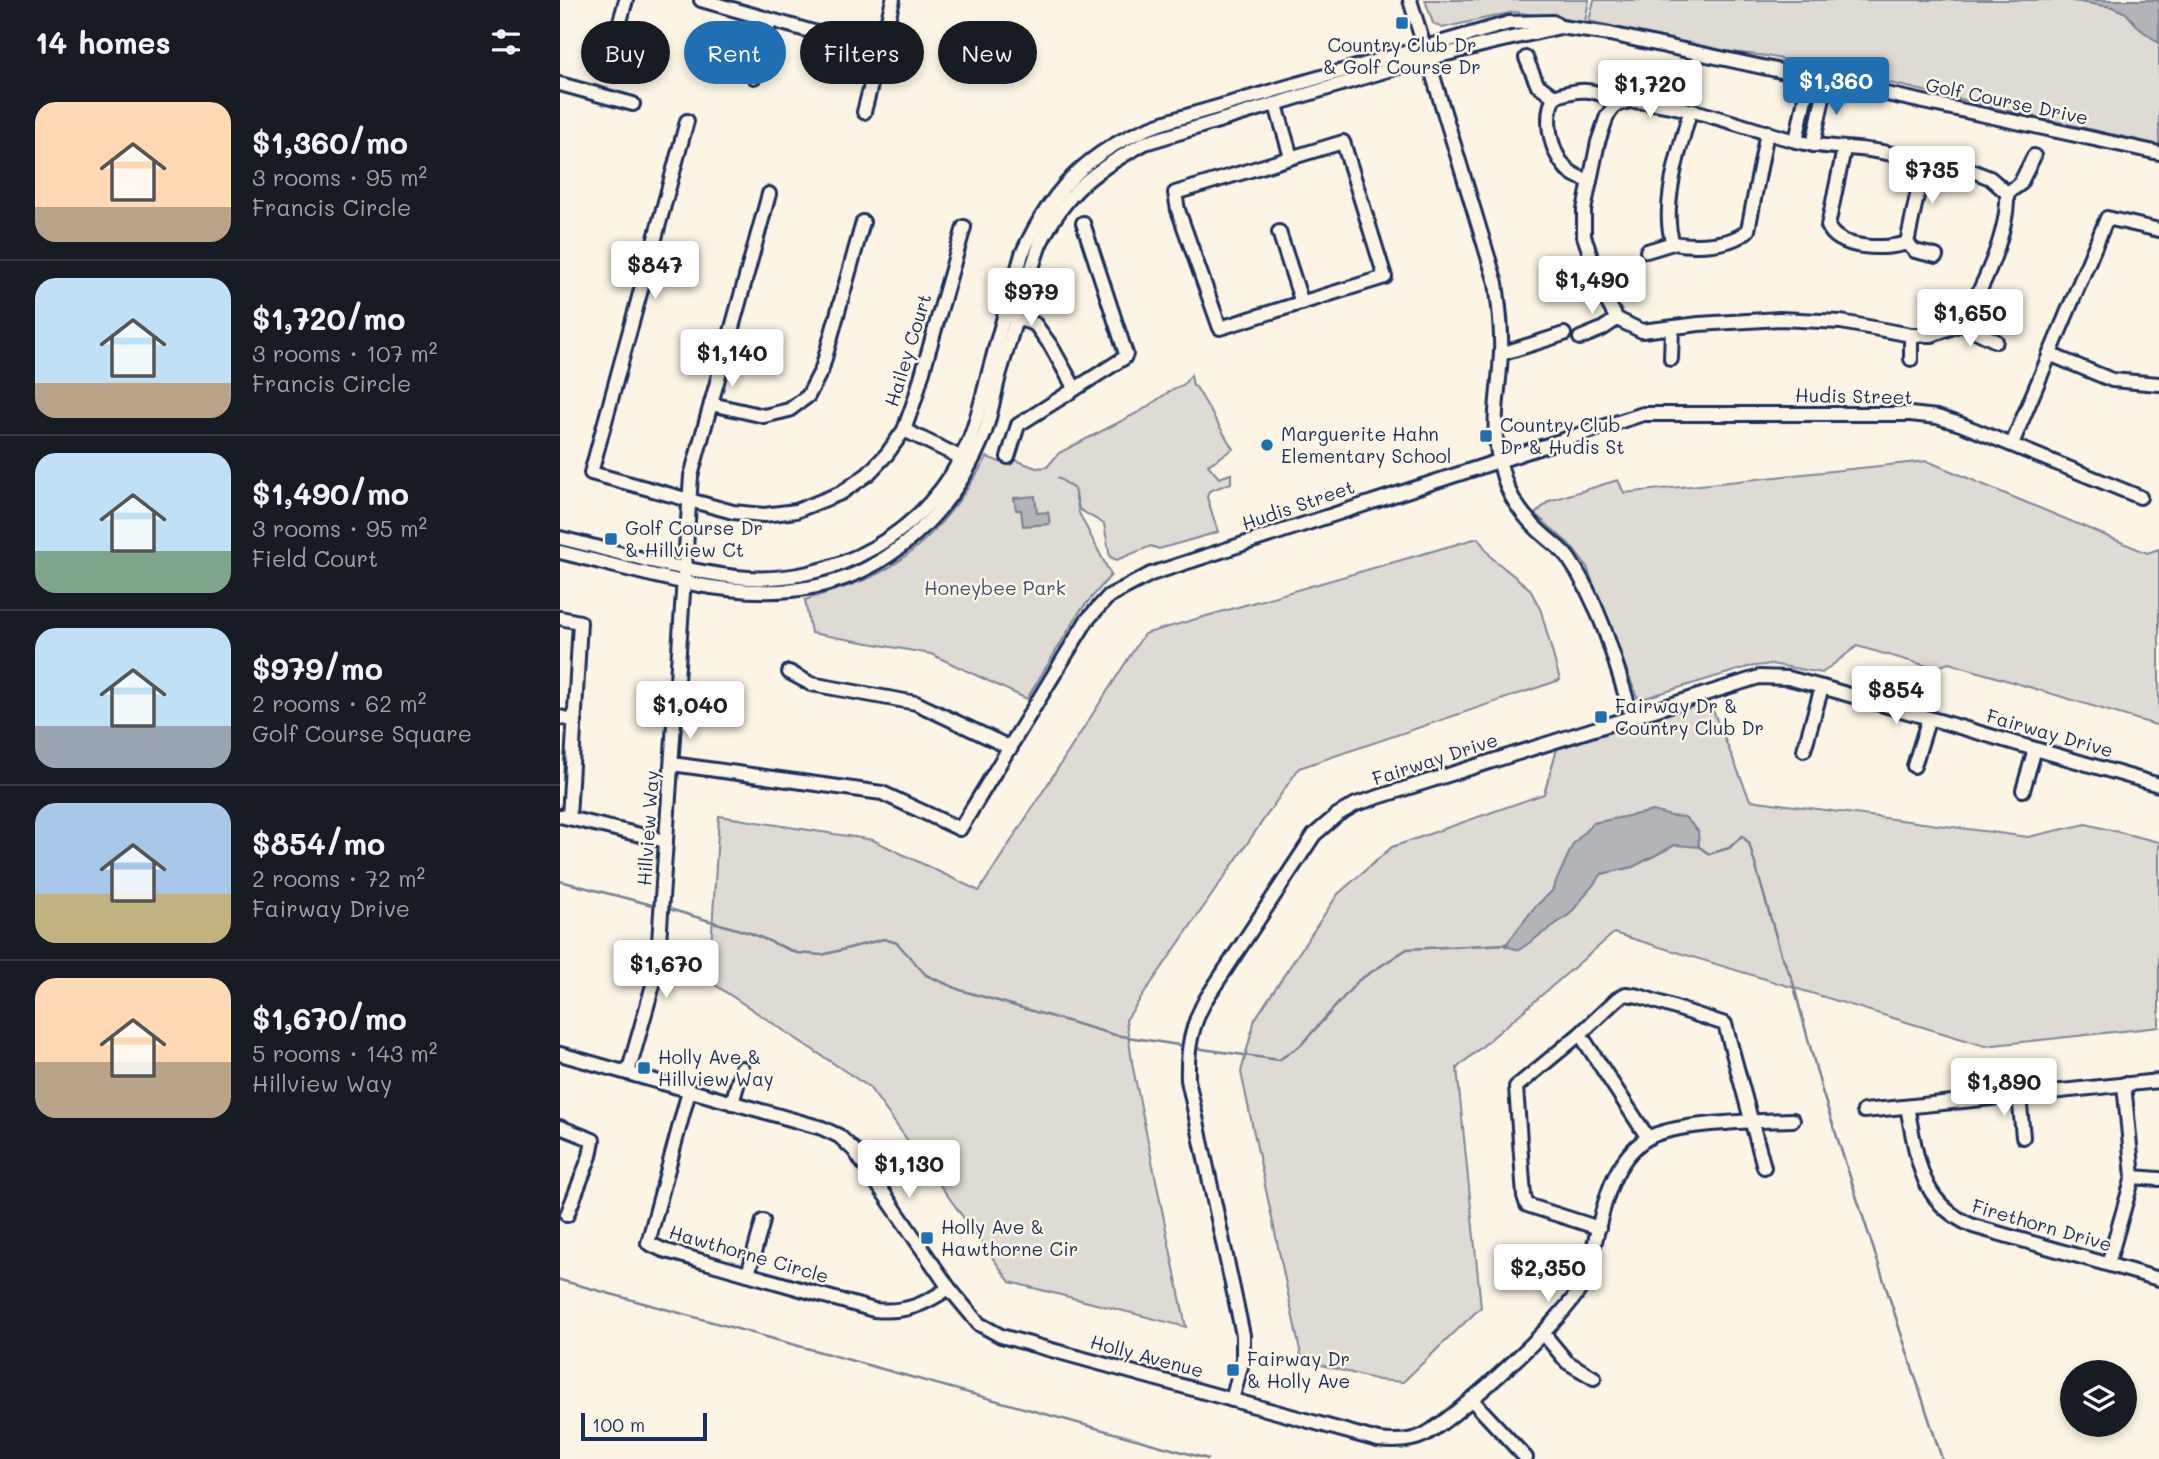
<!DOCTYPE html>
<html lang="en">
<head>
<meta charset="utf-8">
<style>
	body { margin:0; font-family:Mali,sans-serif; background:#20242c; color:#f1f3f6; height:100vh; display:flex; flex-direction:column; font-size:26px; white-space:nowrap }
	* { box-sizing:border-box; margin:0 }
	p { font-size:23px; color:#9ea1a6 }
	.icon { flex:none; width:38px; height:38px; fill:none; stroke:currentColor; stroke-width:2; stroke-linecap:round; stroke-linejoin:round }
	.map { position:relative; flex:1; overflow:hidden }
	.panel { display:flex; flex-direction:column; background:#171b24; width:560px }
	.panel>* { flex:none }
	.hud { position:absolute; left:21px; top:21px; width:665px; height:63px; display:flex; gap:14px }
	.tools { position:absolute; left:1500px; top:1360px; display:grid; gap:14px }
	.tools a { display:grid; place-items:center; width:77px; height:77px; border-radius:50%; background:#171b24; box-shadow:0 4px 10px #0003; font-size:35px }
	.scale { position:absolute; left:21px; bottom:18px; width:126px; box-sizing:border-box; padding-left:7px; border:4px solid #1b2f5e; border-top:0; font-size:19px; line-height:24px; white-space:nowrap; color:#1b2f5e; -webkit-text-stroke:5px #fcf5e5; paint-order:stroke }
	.price { position:absolute; translate:-50% -60px; padding:0 16px; border-radius:7px; background:#fff; color:#222; font-size:23px; line-height:46px; filter:drop-shadow(0 2px 4px #0008) }
	.price::after { content:''; position:absolute; left:50%; top:42px; width:21px; height:16px; margin-left:-10px; background:inherit; clip-path:polygon(0 0,100% 0,50% 100%) }
	.price.active { background:#1f6fb2; color:#fff }
	ul { padding:0; list-style:none }
	li { display:flex; align-items:center; gap:21px; height:175px; padding:0 35px }
	li+li { border-top:2px solid #363941 }
	li span { display:grid; place-items:center; flex:none; width:196px; height:140px; border-radius:21px; color:#555 }
	li>.icon { margin-inline-start:auto }
	span .icon { width:84px; height:84px; fill:#fffc; stroke-width:1 }
	li b { font-size:30px }
	h2 { display:flex; justify-content:space-between; align-items:center; height:84px; padding:0 35px; font-size:30px }
	.chip { padding:0 24px; border-radius:32px; background:#171b24; box-shadow:0 4px 10px #0003; font-size:24px; line-height:63px }
	.chip.active { background:#1f6fb2; color:#fff }
	main { display:flex; flex:1; min-height:0 }
	.map>svg:first-child { display:block }
	.green { fill:#dfdbd4; stroke:#7d8599; stroke-width:2 }
	.water { fill:#b2b4b8; stroke:#767f94; stroke-width:2 }
	.lines { fill:none; stroke-linecap:round; stroke-linejoin:round }
	.stream { stroke:#767f94; stroke-width:2.5 }
	.minor-casing { stroke:#1b2f5e; stroke-width:18 }
	.minor { stroke:#fcf5e5; stroke-width:12 }
	.poi-dot { fill:#1f6fb2; stroke:#fcf5e5; stroke-width:2.5 }
	.labels { text-anchor:middle; stroke-width:5; stroke-linejoin:round; paint-order:stroke }
	.poi-label { font-size:19px; fill:#1b2f5e; stroke:#fcf5e5; text-anchor:start }
	.street-label { font-size:19px; fill:#1b2f5e; stroke:#fcf5e5 }
	.park-label { font-size:19px; fill:#425176; stroke:#fcf5e5 }
</style>
</head>
<body>
<main>
<section class="panel">
<h2>14 homes<svg class="icon" aria-label="filters" viewBox="0 0 24 24"><path d="M4 7h16M4 17h16"/><circle cx="9" cy="7" r="2"/><circle cx="15" cy="17" r="2"/></svg></h2>
<ul>
<li><span style="background:linear-gradient(#ffd9b3 75%,#b9a48a 0)"><svg class="icon" aria-label="home" viewBox="0 0 24 24"><path d="M3 11l9-7 9 7M6 9v11h12V9"/></svg></span><div><b>$1,360/mo</b><p>3 rooms · 95 m²</p><p>Francis Circle</p></div></li>
<li><span style="background:linear-gradient(#bfe0f5 75%,#b9a48a 0)"><svg class="icon" aria-label="home" viewBox="0 0 24 24"><path d="M3 11l9-7 9 7M6 9v11h12V9"/></svg></span><div><b>$1,720/mo</b><p>3 rooms · 107 m²</p><p>Francis Circle</p></div></li>
<li><span style="background:linear-gradient(#bfe0f5 70%,#7fa58c 0)"><svg class="icon" aria-label="home" viewBox="0 0 24 24"><path d="M3 11l9-7 9 7M6 9v11h12V9"/></svg></span><div><b>$1,490/mo</b><p>3 rooms · 95 m²</p><p>Field Court</p></div></li>
<li><span style="background:linear-gradient(#bfe0f5 70%,#9aa5b1 0)"><svg class="icon" aria-label="home" viewBox="0 0 24 24"><path d="M3 11l9-7 9 7M6 9v11h12V9"/></svg></span><div><b>$979/mo</b><p>2 rooms · 62 m²</p><p>Golf Course Square</p></div></li>
<li><span style="background:linear-gradient(#a9c7e8 65%,#c2b280 0)"><svg class="icon" aria-label="home" viewBox="0 0 24 24"><path d="M3 11l9-7 9 7M6 9v11h12V9"/></svg></span><div><b>$854/mo</b><p>2 rooms · 72 m²</p><p>Fairway Drive</p></div></li>
<li><span style="background:linear-gradient(#ffd9b3 60%,#b9a48a 0)"><svg class="icon" aria-label="home" viewBox="0 0 24 24"><path d="M3 11l9-7 9 7M6 9v11h12V9"/></svg></span><div><b>$1,670/mo</b><p>5 rooms · 143 m²</p><p>Hillview Way</p></div></li>
</ul>
</section>
<div class="map">
<svg width="1599" height="1459" viewBox="0 0 1599 1459">
	<rect width="100%" height="100%" fill="#fcf5e5"/>
	<filter id="ink" filterUnits="userSpaceOnUse"><feTurbulence type="fractalNoise" baseFrequency=".0143" numOctaves="2"/><feDisplacementMap in="SourceGraphic" scale="14" xChannelSelector="R" yChannelSelector="G"/><feConvolveMatrix kernelMatrix="1 2 1 2 8 2 1 2 1" color-interpolation-filters="sRGB"/></filter>
	<g filter="url(#ink)">
		<!-- green -->
		<g class="green">
			<polygon points="865,0 1029,0 1025,22 954,12 882,28 873,23"/>
			<polygon points="1034,0 1599,0 1599,145 1273,70 1207,56 1155,50 1029,21"/>
			<path d="M 631,375 L 633,386 L 636,387 L 673,449 L 648,465 L 659,478 L 671,474 L 671,483 L 649,491 L 647,497 L 658,532 L 599,549 L 591,546 L 557,560 L 550,557 L 544,524 L 519,509 L 515,489 L 497,477 L 514,489 L 519,513 L 551,575 L 520,611 L 467,699 L 371,654 L 251,633 L 245,600 C 265,593 287,587 307,579 C 361,556 399,506 427,457 L 448,465 L 453,459 L 476,468 L 487,467 L 499,453 L 581,411 L 613,389 L 623,385 Z"/>
			<polygon points="1367,461 1587,553 1599,549 1599,726 1389,663 1374,668 1297,646 1262,673 1211,664 1188,667 1085,698 1077,697 1027,567 1010,545 975,514 989,501 1058,480 1064,493"/>
			<polygon points="918,538 932,558 970,589 981,611 1000,680 739,768 566,1020 573,1068 626,1327 450,1282 309,1087 149,981 159,816 313,840 419,891 584,634"/>
			<polygon points="1149,701 1190,800 1468,837 1526,824 1599,842 1599,1027 1425,1046 1054,933 897,1068 921,1307 843,1382 818,1380 742,1360 681,1072 695,1019 778,894 832,847 984,794 997,749"/>
		</g>
		<!-- water -->
		<g class="water">
			<polygon points="1506,0 1599,0 1599,43 1580,29 1566,13 1552,7"/>
			<polygon points="475,496 477,513 488,512 490,524 463,526 461,510 456,510 454,498"/>
			<polygon points="1093,811 1111,816 1125,817 1138,831 1139,847 1115,845 1073,867 1042,874 1010,914 959,950 945,946 974,908 992,891 1013,844 1033,823"/>
		</g>
		<g class="lines">
			<!-- stream -->
			<g class="stream">
				<polyline points="1138,846 1149,854 1169,848 1182,836 1189,843 1221,954 1232,979 1262,1091 1382,1459"/>
				<polyline points="0,881 96,906"/>
				<polyline points="106,908 190,933 237,953 262,955 324,939 337,943 366,975 400,990 555,1035 625,1046"/>
				<polyline points="635,1048 719,1060 741,1045 799,980 847,949 948,944"/>
				<polyline points="0,1280 648,1459"/>
			</g>
			<defs>
				<g id="minor">
					<polyline points="141,0 320,51"/>
					<path d="M 850,0 L 936,283 C 939,306 942,328 941,352 C 939,402 928,426 944,478 C 951,502 967,521 986,537 C 994,544 1004,551 1009,559 C 1042,607 1055,662 1072,717"/>
					<polyline points="57,32 66,0"/>
					<polyline points="966,58 977,84 994,97"/>
					<polyline points="194,77 210,21"/>
					<polyline points="0,84 73,104"/>
					<path d="M 1069,101 C 1126,103 1181,127 1236,141 C 1262,148 1289,147 1315,151 C 1349,156 1382,166 1415,172 L 1430,178 L 1447,193 C 1449,232 1422,291 1401,324 L 1372,335 L 1351,335 L 1281,322 L 1220,319 L 1139,324 L 1082,331 L 1057,319 L 1044,296 L 1024,236 L 1024,210 L 1038,142 L 1047,116 L 1055,105 Z"/>
					<polyline points="716,105 731,157"/>
					<polyline points="304,112 333,0"/>
					<path d="M 1130,112 C 1120,147 1100,209 1113,243 C 1135,247 1172,246 1188,230 L 1207,132"/>
					<polyline points="127,121 31,473 173,512 204,515 236,511 281,493 308,474 327,454 344,430 355,399 404,227"/>
					<polyline points="1236,141 1249,79"/>
					<polygon points="783,142 825,277 660,328 618,210 615,193"/>
					<polyline points="1253,145 1266,83"/>
					<path d="M 1284,149 L 1268,226 C 1278,250 1326,250 1347,243"/>
					<path d="M 1030,181 C 1021,178 1011,175 1005,167 C 990,150 984,117 994,97 C 1016,89 1038,86 1055,105"/>
					<polyline points="1447,193 1460,184 1474,156"/>
					<polyline points="719,232 742,303"/>
					<polyline points="1347,243 1364,162"/>
					<polyline points="1347,243 1355,251 1376,256"/>
					<polyline points="1087,251 1113,243"/>
					<polyline points="1401,324 1436,341"/>
					<polyline points="1351,335 1351,359"/>
					<polyline points="1020,338 1042,329 1057,319"/>
					<polyline points="941,354 1004,334"/>
					<polyline points="1489,354 1552,380 1599,384"/>
					<polyline points="1111,359 1112,328"/>
					<polyline points="515,389 564,358 566,354 523,223"/>
					<polyline points="151,404 204,416 229,410 248,396 262,369 303,222"/>
					<polyline points="344,430 406,460"/>
					<polyline points="1452,444 1547,218 1599,230"/>
					<polyline points="448,457 458,425 515,389 491,346 475,324 449,316"/>
					<path d="M 0,538 C 58,552 117,570 176,577 C 272,588 371,532 408,443 C 419,417 424,389 432,361 C 441,325 452,290 462,254 C 494,183 537,143 612,120 L 949,23 L 993,22 L 1000,27"/>
					<path d="M 0,552 C 125,582 255,633 361,529 C 389,502 411,469 425,432 C 431,414 434,395 439,376 C 452,332 465,287 480,244 C 506,191 535,170 585,143 L 855,62 L 930,43 L 1000,27 L 1050,34 L 1599,153"/>
					<polyline points="0,618 20,622 9,818"/>
					<polyline points="229,672 251,684 356,703 451,748"/>
					<polyline points="0,717 15,721"/>
					<polyline points="1244,750 1262,687"/>
					<polyline points="112,764 322,793 400,829 527,620 549,596 591,574 1083,414 1350,414 1377,417 1400,424 1580,497"/>
					<polyline points="1354,766 1369,718"/>
					<polyline points="1463,790 1475,749"/>
					<polyline points="0,816 106,841"/>
					<polyline points="1020,1034 1088,1138"/>
					<path d="M 0,1054 L 262,1128 L 279,1136 L 294,1150 L 389,1288 L 419,1324 L 441,1336 L 818,1440 C 834,1442 850,1442 864,1435 C 897,1417 1011,1314 1024,1281 C 1041,1235 1041,1169 1086,1139 C 1113,1122 1200,1121 1233,1120"/>
					<polyline points="68,1073 97,971 131,476 209,194"/>
					<path d="M 129,1091 L 88,1243 L 103,1250 L 314,1310 C 345,1313 364,1305 389,1288"/>
					<polyline points="1459,1095 1463,1137"/>
					<polyline points="172,1103 182,1068"/>
					<path d="M 1347,1107 C 1358,1159 1359,1203 1413,1226 L 1599,1279"/>
					<polyline points="1304,1111 1599,1081"/>
					<polyline points="0,1127 33,1140 30,1156 7,1215"/>
					<polyline points="1573,1177 1599,1179"/>
					<polyline points="1039,1228 967,1205 964,1196 956,1087 1020,1034 1057,999 1066,994 1079,996 1165,1024 1204,1167"/>
					<polyline points="1548,1264 1573,1177 1564,1084"/>
					<polyline points="188,1274 203,1221"/>
					<polyline points="983,1333 1007,1362 1034,1378"/>
					<polyline points="911,1399 966,1458"/>
					<path d="M 672,1400 L 683,1359 L 683,1335 L 628,1080 C 627,1049 631,1026 646,999 L 754,835 L 777,815 L 796,804 L 1199,677 L 1228,678 L 1262,687 L 1599,785"/>
				</g>
			</defs>
			<!-- minor casing -->
			<use href="#minor" class="minor-casing"/>
			<!-- minor -->
			<use href="#minor" class="minor"/>
		</g>
	</g>
	<!-- markers -->
	<g class="poi-dot">
		<rect x="835" y="16" width="14" height="14" rx="3.5"/>
		<rect x="919" y="429" width="14" height="14" rx="3.5"/>
		<circle cx="707" cy="445" r="7"/>
		<rect x="44" y="532" width="14" height="14" rx="3.5"/>
		<rect x="1034" y="710" width="14" height="14" rx="3.5"/>
		<rect x="77" y="1061" width="14" height="14" rx="3.5"/>
		<rect x="360" y="1231" width="14" height="14" rx="3.5"/>
		<rect x="666" y="1363" width="14" height="14" rx="3.5"/>
	</g>
	<g class="labels">
		<!-- poi labels -->
		<g class="poi-label">
			<text x="842" y="52" text-anchor="middle">Country Club Dr<tspan x="842" dy="22">&amp; Golf Course Dr</tspan></text>
			<text x="940" y="432">Country Club<tspan x="940" dy="22">Dr &amp; Hudis St</tspan></text>
			<text x="721" y="441">Marguerite Hahn<tspan x="721" dy="22">Elementary School</tspan></text>
			<text x="65" y="535">Golf Course Dr<tspan x="65" dy="22">&amp; Hillview Ct</tspan></text>
			<text x="1055" y="713">Fairway Dr &amp;<tspan x="1055" dy="22">Country Club Dr</tspan></text>
			<text x="98" y="1064">Holly Ave &amp;<tspan x="98" dy="22">Hillview Way</tspan></text>
			<text x="381" y="1234">Holly Ave &amp;<tspan x="381" dy="22">Hawthorne Cir</tspan></text>
			<text x="687" y="1366">Fairway Dr<tspan x="687" dy="22">&amp; Holly Ave</tspan></text>
		</g>
		<!-- street labels -->
		<g class="street-label">
			<text transform="translate(1447 101) rotate(12)" y="7">Golf Course Drive</text>
			<text transform="translate(348 350) rotate(-73)" y="7">Hailey Court</text>
			<text transform="translate(1294 396) rotate(1)" y="7">Hudis Street</text>
			<text transform="translate(738 505) rotate(-19)" y="7">Hudis Street</text>
			<text transform="translate(1490 733) rotate(16)" y="7">Fairway Drive</text>
			<text transform="translate(875 759) rotate(-18)" y="7">Fairway Drive</text>
			<text transform="translate(88 828) rotate(-86)" y="7">Hillview Way</text>
			<text transform="translate(1482 1225) rotate(16)" y="7">Firethorn Drive</text>
			<text transform="translate(189 1254) rotate(16)" y="7">Hawthorne Circle</text>
			<text transform="translate(587 1356) rotate(15)" y="7">Holly Avenue</text>
		</g>
		<!-- park labels -->
		<g class="park-label">
			<text x="435" y="595">Honeybee Park</text>
		</g>
	</g>
</svg>
<div class="tools">
<a><svg class="icon" aria-label="layers" viewBox="0 0 24 24"><path d="M12 4l9 5-9 5-9-5zM3 14l9 5 9-5"/></svg></a>
</div>
<div class="scale">100 m</div>
<b class="price active" style="left:1276px;top:117px">$1,360</b>
<b class="price" style="left:1090px;top:120px">$1,720</b>
<b class="price" style="left:1372px;top:206px">$735</b>
<b class="price" style="left:95px;top:301px">$847</b>
<b class="price" style="left:1032px;top:316px">$1,490</b>
<b class="price" style="left:471px;top:328px">$979</b>
<b class="price" style="left:1410px;top:349px">$1,650</b>
<b class="price" style="left:172px;top:389px">$1,140</b>
<b class="price" style="left:1336px;top:726px">$854</b>
<b class="price" style="left:130px;top:741px">$1,040</b>
<b class="price" style="left:106px;top:1000px">$1,670</b>
<b class="price" style="left:1444px;top:1118px">$1,890</b>
<b class="price" style="left:349px;top:1200px">$1,130</b>
<b class="price" style="left:988px;top:1304px">$2,350</b>
<div class="hud">
<a class="chip">Buy</a>
<a class="chip active">Rent</a>
<a class="chip">Filters</a>
<a class="chip">New</a>
</div>
</div>
</main>
</body>
</html>
